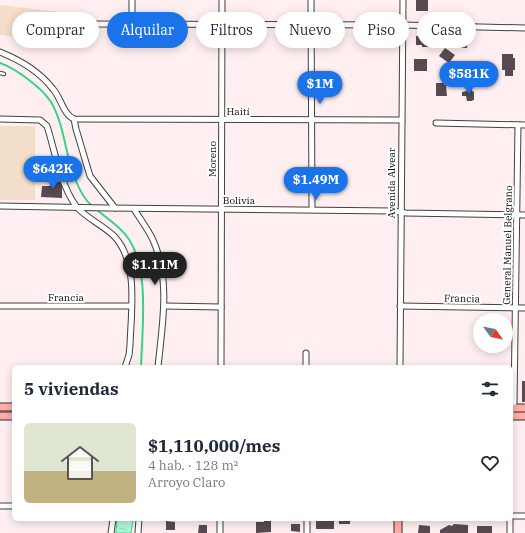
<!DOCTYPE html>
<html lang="es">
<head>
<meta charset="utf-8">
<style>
	body { margin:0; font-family:"IBM Plex Serif",serif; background:#f6f6f7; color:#1f2937; height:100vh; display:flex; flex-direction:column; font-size:15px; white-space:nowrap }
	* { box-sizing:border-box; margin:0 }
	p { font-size:13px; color:#747a83 }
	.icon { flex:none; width:22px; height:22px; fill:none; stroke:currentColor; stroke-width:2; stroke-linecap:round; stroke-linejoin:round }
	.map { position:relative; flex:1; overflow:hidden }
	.drawer { position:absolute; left:12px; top:365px; width:501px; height:156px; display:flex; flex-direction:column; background:#fff; border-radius:6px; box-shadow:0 2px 10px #0003 }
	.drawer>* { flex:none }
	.guide { position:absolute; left:12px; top:12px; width:501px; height:36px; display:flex; gap:8px }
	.needle { width:26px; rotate:123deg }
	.controls { position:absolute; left:473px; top:313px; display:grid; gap:8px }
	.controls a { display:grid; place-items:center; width:40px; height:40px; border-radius:50%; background:#fff; box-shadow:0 2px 10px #0003; font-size:20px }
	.price { position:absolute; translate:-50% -34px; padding:0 9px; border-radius:14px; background:#1a73e8; color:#fff; font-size:13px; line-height:26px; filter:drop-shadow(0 1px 2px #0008) }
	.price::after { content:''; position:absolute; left:50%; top:24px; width:12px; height:9px; margin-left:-6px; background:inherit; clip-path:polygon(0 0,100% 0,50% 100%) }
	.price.current { background:#222; color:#fff }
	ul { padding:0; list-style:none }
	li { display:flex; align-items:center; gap:12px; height:100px; padding:0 12px }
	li+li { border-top:1px solid #e0e1e3 }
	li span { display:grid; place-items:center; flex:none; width:112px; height:80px; border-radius:6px; color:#555 }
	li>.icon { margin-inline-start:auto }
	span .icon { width:48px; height:48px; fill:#fffc; stroke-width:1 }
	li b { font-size:17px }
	h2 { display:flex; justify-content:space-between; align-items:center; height:48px; padding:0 12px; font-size:17px }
	.pill { padding:0 14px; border-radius:18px; background:#fff; box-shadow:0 2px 10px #0003; font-size:14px; line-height:36px }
	.pill.current { background:#1a73e8; color:#fff }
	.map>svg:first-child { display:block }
	.pitch { fill:#f2dec9 }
	.water { fill:url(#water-ripples); stroke:#36d28c }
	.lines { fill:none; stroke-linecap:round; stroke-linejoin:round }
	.stream { stroke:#36d28c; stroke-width:2 }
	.building { fill:#574a50 }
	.lane-casing { stroke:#414141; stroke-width:4.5 }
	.street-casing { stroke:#414141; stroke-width:7 }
	.secondary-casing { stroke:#303030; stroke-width:9 }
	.lane { stroke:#fff; stroke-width:2.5 }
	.street { stroke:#fff; stroke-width:5 }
	.secondary { stroke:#ffaeaa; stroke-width:7 }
	.labels { text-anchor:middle; stroke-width:4; stroke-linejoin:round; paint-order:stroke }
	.street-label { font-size:10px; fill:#0e0e0e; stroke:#fff }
</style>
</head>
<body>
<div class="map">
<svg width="525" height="533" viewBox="0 0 525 533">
	<defs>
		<pattern id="water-ripples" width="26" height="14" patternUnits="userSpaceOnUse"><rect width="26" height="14" fill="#b2f8d7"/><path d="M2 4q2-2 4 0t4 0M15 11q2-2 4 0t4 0" fill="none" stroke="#98d3b7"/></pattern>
	</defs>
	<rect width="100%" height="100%" fill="#ffeff0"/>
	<!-- pitch -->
	<g class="pitch">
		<polygon points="0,5 58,12 54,41 0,35"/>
		<rect x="0" y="126" width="35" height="74"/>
	</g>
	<!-- water -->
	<polygon class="water" points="117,519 133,519 131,533 116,533"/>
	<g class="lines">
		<!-- stream -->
		<g class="stream">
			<path d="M 0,63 C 11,67 20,73 29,80 C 37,86 45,93 51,102 C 65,126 65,156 76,181 C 80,191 84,199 92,206"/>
			<path d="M 96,209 C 106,218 120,226 128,238 C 150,269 142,329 141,367"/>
		</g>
	</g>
	<!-- building -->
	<g class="building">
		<rect x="416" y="0" width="12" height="11"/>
		<polygon points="416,36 426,37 426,40 429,40 429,47 422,47 422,45 416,45"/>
		<polygon points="456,38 468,38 467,48 456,48"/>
		<polygon points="445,48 455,55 449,63 439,56"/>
		<polygon points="502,54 513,54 513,58 515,58 515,70 513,70 513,76 505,76 505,70 502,70"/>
		<rect x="414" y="59" width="13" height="12"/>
		<polygon points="436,83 444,83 444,85 446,85 447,96 436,96"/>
		<polygon points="467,88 472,88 472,91 474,92 474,100 472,100 473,101 467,101 466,96 462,96 462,92 467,91"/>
		<polygon points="50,180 62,181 62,198 41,197 42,186 50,186"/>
		<rect x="522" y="381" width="3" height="21"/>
		<polygon points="264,519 271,519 271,532 256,533 256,522 264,522"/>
		<rect x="316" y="519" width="18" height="10"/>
		<rect x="339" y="519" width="11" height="5"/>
		<polygon points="166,521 175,522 175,530 166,530"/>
		<polygon points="291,524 300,524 300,532 291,531"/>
		<polygon points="454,524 468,525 468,533 440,533 440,530 449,525 452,526"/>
		<polygon points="199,525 207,525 207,533 198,533"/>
		<polygon points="419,525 430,526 430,533 418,533"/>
		<rect x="477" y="526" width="15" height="7"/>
	</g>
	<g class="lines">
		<defs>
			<polyline id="lane" points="0,73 4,74"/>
			<g id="street">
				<polyline points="311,0 312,209"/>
				<polyline points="81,24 402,25 525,28"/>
				<polyline points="132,24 132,0"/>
				<path d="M 0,52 C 20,60 40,72 53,89 C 61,98 63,114 74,119 L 402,120"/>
				<path d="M 0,119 L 40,120 L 47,126 C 55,151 60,184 76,206 C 83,216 104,226 114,236 C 139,262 131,312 130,345 L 129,355 L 125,367"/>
				<polyline points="74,119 76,129 90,176 115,208"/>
				<polyline points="436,123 525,125"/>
				<polyline points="0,206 108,208 393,211 406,213 525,215"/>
				<path d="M 134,209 C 140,219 148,229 153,240 C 171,280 162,326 158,367"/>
				<polyline points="0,306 131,306"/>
				<polyline points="164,306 221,307"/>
				<polyline points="400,306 525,308"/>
				<polyline points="306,353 306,367"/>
				<polyline points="221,367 222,0"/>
				<polyline points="400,367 403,0"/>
				<polyline points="512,410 514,403 518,125"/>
				<polyline points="0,506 14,506"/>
				<polyline points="511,516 525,516"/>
				<polyline points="307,519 307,533"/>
				<polyline points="111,533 113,519"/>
				<polyline points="138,533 139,519"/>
				<polyline points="220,533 220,519"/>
				<polyline points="510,533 510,519"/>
			</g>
			<g id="secondary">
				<polyline points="0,407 14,407"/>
				<polyline points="511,408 525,408"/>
				<polyline points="0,416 14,416"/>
				<polyline points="511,416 525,416"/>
				<polyline points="398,519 398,533"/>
			</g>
		</defs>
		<!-- lane casing -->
		<use href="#lane" class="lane-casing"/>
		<!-- street casing -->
		<use href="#street" class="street-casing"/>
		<!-- secondary casing -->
		<use href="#secondary" class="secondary-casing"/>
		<!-- lane -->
		<use href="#lane" class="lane"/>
		<!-- street -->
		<use href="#street" class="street"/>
		<!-- secondary -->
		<use href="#secondary" class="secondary"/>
	</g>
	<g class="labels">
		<!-- street labels -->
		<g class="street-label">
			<text x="238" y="115">Haití</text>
			<text transform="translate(212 159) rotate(-90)" y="4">Moreno</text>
			<text transform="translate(391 183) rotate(-90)" y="4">Avenida Alvear</text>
			<text x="239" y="204">Bolivia</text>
			<text transform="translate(507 245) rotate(-89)" y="4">General Manuel Belgrano</text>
			<text x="66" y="301">Francia</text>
			<text transform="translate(462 298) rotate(1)" y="4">Francia</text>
		</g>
	</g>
</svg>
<div class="controls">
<a><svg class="needle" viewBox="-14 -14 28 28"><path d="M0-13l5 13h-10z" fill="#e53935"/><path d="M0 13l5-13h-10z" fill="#747a83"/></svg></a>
</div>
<b class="price" style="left:469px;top:95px">$581K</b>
<b class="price" style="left:320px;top:105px">$1M</b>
<b class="price" style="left:53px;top:190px">$642K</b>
<b class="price" style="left:316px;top:201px">$1.49M</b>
<b class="price current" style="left:155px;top:286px">$1.11M</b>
<div class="guide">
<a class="pill">Comprar</a>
<a class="pill current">Alquilar</a>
<a class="pill">Filtros</a>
<a class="pill">Nuevo</a>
<a class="pill">Piso</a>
<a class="pill">Casa</a>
</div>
<section class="drawer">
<h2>5 viviendas<svg class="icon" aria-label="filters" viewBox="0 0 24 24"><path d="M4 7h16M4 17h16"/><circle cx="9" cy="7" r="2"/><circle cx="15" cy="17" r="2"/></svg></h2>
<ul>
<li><span style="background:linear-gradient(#dfe7d0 60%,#c2b280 0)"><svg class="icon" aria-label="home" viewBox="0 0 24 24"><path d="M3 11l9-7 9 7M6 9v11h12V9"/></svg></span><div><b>$1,110,000/mes</b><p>4 hab. · 128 m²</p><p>Arroyo Claro</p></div><svg class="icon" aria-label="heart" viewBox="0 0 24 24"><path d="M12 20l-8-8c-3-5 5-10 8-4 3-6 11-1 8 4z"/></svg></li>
</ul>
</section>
</div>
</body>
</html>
